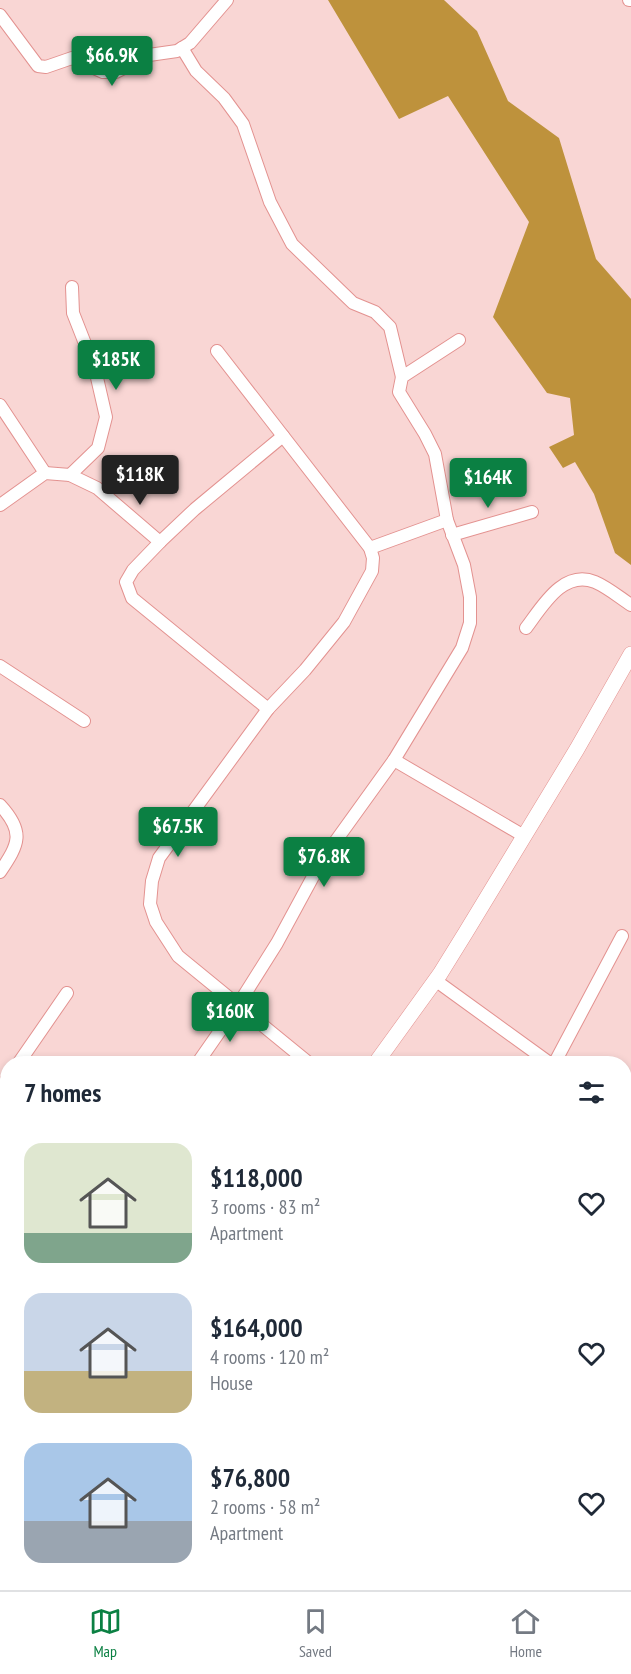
<!DOCTYPE html>
<html lang="en">
<head>
<meta charset="utf-8">
<style>
	body { margin:0; font-family:"PT Sans Narrow",sans-serif; background:#f6f6f7; color:#1f2937; height:100vh; display:flex; flex-direction:column; font-size:22px; white-space:nowrap }
	* { box-sizing:border-box; margin:0 }
	p { font-size:20px; color:#747a83 }
	.icon { flex:none; width:33px; height:33px; fill:none; stroke:currentColor; stroke-width:2; stroke-linecap:round; stroke-linejoin:round }
	.map { position:relative; flex:1; overflow:hidden }
	.panel { position:absolute; left:0px; top:1056px; width:632px; height:534px; display:flex; flex-direction:column; background:#fff; border-radius:24px 24px 0 0; box-shadow:0 3px 9px #0003 }
	.panel>* { flex:none }
	.price { position:absolute; translate:-50% -51px; padding:0 14px; border-radius:6px; background:#0b8043; color:#fff; font-size:20px; line-height:39px; filter:drop-shadow(0 2px 3px #0008) }
	.price::after { content:''; position:absolute; left:50%; top:36px; width:18px; height:14px; margin-left:-9px; background:inherit; clip-path:polygon(0 0,100% 0,50% 100%) }
	.price.active { background:#222; color:#fff }
	ul { padding:0; list-style:none }
	li { display:flex; align-items:center; gap:18px; height:150px; padding:0 24px }
	li span { display:grid; place-items:center; flex:none; width:168px; height:120px; border-radius:18px; color:#555 }
	li>.icon { margin-inline-start:auto }
	span .icon { width:72px; height:72px; fill:#fffc; stroke-width:1 }
	li b { font-size:26px }
	h2 { display:flex; justify-content:space-between; align-items:center; height:72px; padding:0 24px; font-size:26px }
	.tabs { display:flex; justify-content:space-around; align-items:center; height:84px; border-top:2px solid #e0e1e3; background:#fff; font-size:16px; color:#747a83 }
	.tabs a { display:grid; justify-items:center; gap:3px }
	.tabs .active { color:#0b8043 }
	.map>svg:first-child { display:block }
	.forest { fill:#be923c }
	.lines { fill:none; stroke-linecap:round; stroke-linejoin:round }
	.minor-casing { stroke:#e39290; stroke-width:14 }
	.tertiary-casing { stroke:#e39290; stroke-width:16 }
	.minor { stroke:#fff; stroke-width:12 }
	.tertiary { stroke:#fff; stroke-width:15 }
</style>
</head>
<body>
<div class="map">
<svg width="631" height="1590" viewBox="0 0 631 1590">
	<rect width="100%" height="100%" fill="#f9d6d4"/>
	<!-- forest -->
	<polygon class="forest" points="328,0 444,0 477,31 508,101 559,138 596,259 631,299 631,565 615,553 594,494 575,462 563,468 549,447 574,435 570,398 547,393 493,317 529,222 448,96 399,119"/>
	<g class="lines">
		<defs>
			<g id="minor">
				<polyline points="629,0 631,0"/>
				<polyline points="0,15 38,66 46,67 72,58 103,72 116,72 149,55 177,51 190,43 227,0"/>
				<polyline points="182,48 196,71 224,98 243,124 270,202 292,244 353,303 375,312 390,327 402,377"/>
				<polyline points="217,351 370,548 373,558 372,571 344,622 305,670 268,709 159,858 152,881 150,904 156,922 178,956 310,1064"/>
				<polyline points="0,405 45,473"/>
				<polyline points="70,475 98,448 106,417 95,369 73,313 72,287"/>
				<polyline points="0,505 45,473 70,475 97,488 160,542 195,509 283,436"/>
				<polyline points="452,535 532,512"/>
				<polyline points="160,542 133,570 126,582 132,598 268,709"/>
				<polyline points="370,548 447,520"/>
				<path d="M 526,628 C 542,607 563,569 595,582 C 607,587 619,597 631,605"/>
				<polyline points="0,666 84,721"/>
				<polyline points="394,760 524,836"/>
				<path d="M 0,805 C 25,832 19,844 0,872"/>
				<polyline points="435,980 551,1064"/>
				<polyline points="18,1064 67,993"/>
				<polyline points="197,1064 238,1005 277,943 322,860 394,760 462,648 470,623 470,597 464,565 447,520 435,454 425,434 399,392 402,377 459,340"/>
				<polyline points="554,1064 622,936"/>
				<polyline points="0,1089 8,1078"/>
				<polyline points="624,1102 631,1106"/>
				<polyline points="0,1147 8,1155"/>
				<polyline points="0,1208 8,1204"/>
				<polyline points="624,1278 625,1280"/>
				<polyline points="0,1418 8,1425"/>
				<polyline points="624,1462 631,1470"/>
				<polyline points="532,1582 542,1590"/>
			</g>
			<g id="tertiary">
				<polyline points="375,1064 440,974 466,932 577,749 631,654"/>
				<polyline points="0,1547 8,1537"/>
			</g>
		</defs>
		<!-- minor casing -->
		<use href="#minor" class="minor-casing"/>
		<!-- tertiary casing -->
		<use href="#tertiary" class="tertiary-casing"/>
		<!-- minor -->
		<use href="#minor" class="minor"/>
		<!-- tertiary -->
		<use href="#tertiary" class="tertiary"/>
	</g>
</svg>
<b class="price" style="left:112px;top:87px">$66.9K</b>
<b class="price" style="left:116px;top:391px">$185K</b>
<b class="price active" style="left:140px;top:506px">$118K</b>
<b class="price" style="left:488px;top:509px">$164K</b>
<b class="price" style="left:178px;top:858px">$67.5K</b>
<b class="price" style="left:324px;top:888px">$76.8K</b>
<b class="price" style="left:230px;top:1043px">$160K</b>
<section class="panel">
<h2>7 homes<svg class="icon" aria-label="filters" viewBox="0 0 24 24"><path d="M4 7h16M4 17h16"/><circle cx="9" cy="7" r="2"/><circle cx="15" cy="17" r="2"/></svg></h2>
<ul>
<li><span style="background:linear-gradient(#dfe7d0 75%,#7fa58c 0)"><svg class="icon" aria-label="home" viewBox="0 0 24 24"><path d="M3 11l9-7 9 7M6 9v11h12V9"/></svg></span><div><b>$118,000</b><p>3 rooms · 83 m²</p><p>Apartment</p></div><svg class="icon" aria-label="heart" viewBox="0 0 24 24"><path d="M12 20l-8-8c-3-5 5-10 8-4 3-6 11-1 8 4z"/></svg></li>
<li><span style="background:linear-gradient(#c9d6e8 65%,#c2b280 0)"><svg class="icon" aria-label="home" viewBox="0 0 24 24"><path d="M3 11l9-7 9 7M6 9v11h12V9"/></svg></span><div><b>$164,000</b><p>4 rooms · 120 m²</p><p>House</p></div><svg class="icon" aria-label="heart" viewBox="0 0 24 24"><path d="M12 20l-8-8c-3-5 5-10 8-4 3-6 11-1 8 4z"/></svg></li>
<li><span style="background:linear-gradient(#a9c7e8 65%,#9aa5b1 0)"><svg class="icon" aria-label="home" viewBox="0 0 24 24"><path d="M3 11l9-7 9 7M6 9v11h12V9"/></svg></span><div><b>$76,800</b><p>2 rooms · 58 m²</p><p>Apartment</p></div><svg class="icon" aria-label="heart" viewBox="0 0 24 24"><path d="M12 20l-8-8c-3-5 5-10 8-4 3-6 11-1 8 4z"/></svg></li>
</ul>
</section>
</div>
<nav class="tabs">
<a class="active"><svg class="icon" aria-label="map" viewBox="0 0 24 24"><path d="M3 6l6-2 6 2 6-2v14l-6 2-6-2-6 2zM9 4v14M15 6v14"/></svg>Map</a>
<a><svg class="icon" aria-label="saved" viewBox="0 0 24 24"><path d="M7 4h10v16l-5-4-5 4z"/></svg>Saved</a>
<a><svg class="icon" aria-label="home" viewBox="0 0 24 24"><path d="M3 11l9-7 9 7M6 9v11h12V9"/></svg>Home</a>
</nav>
</body>
</html>
